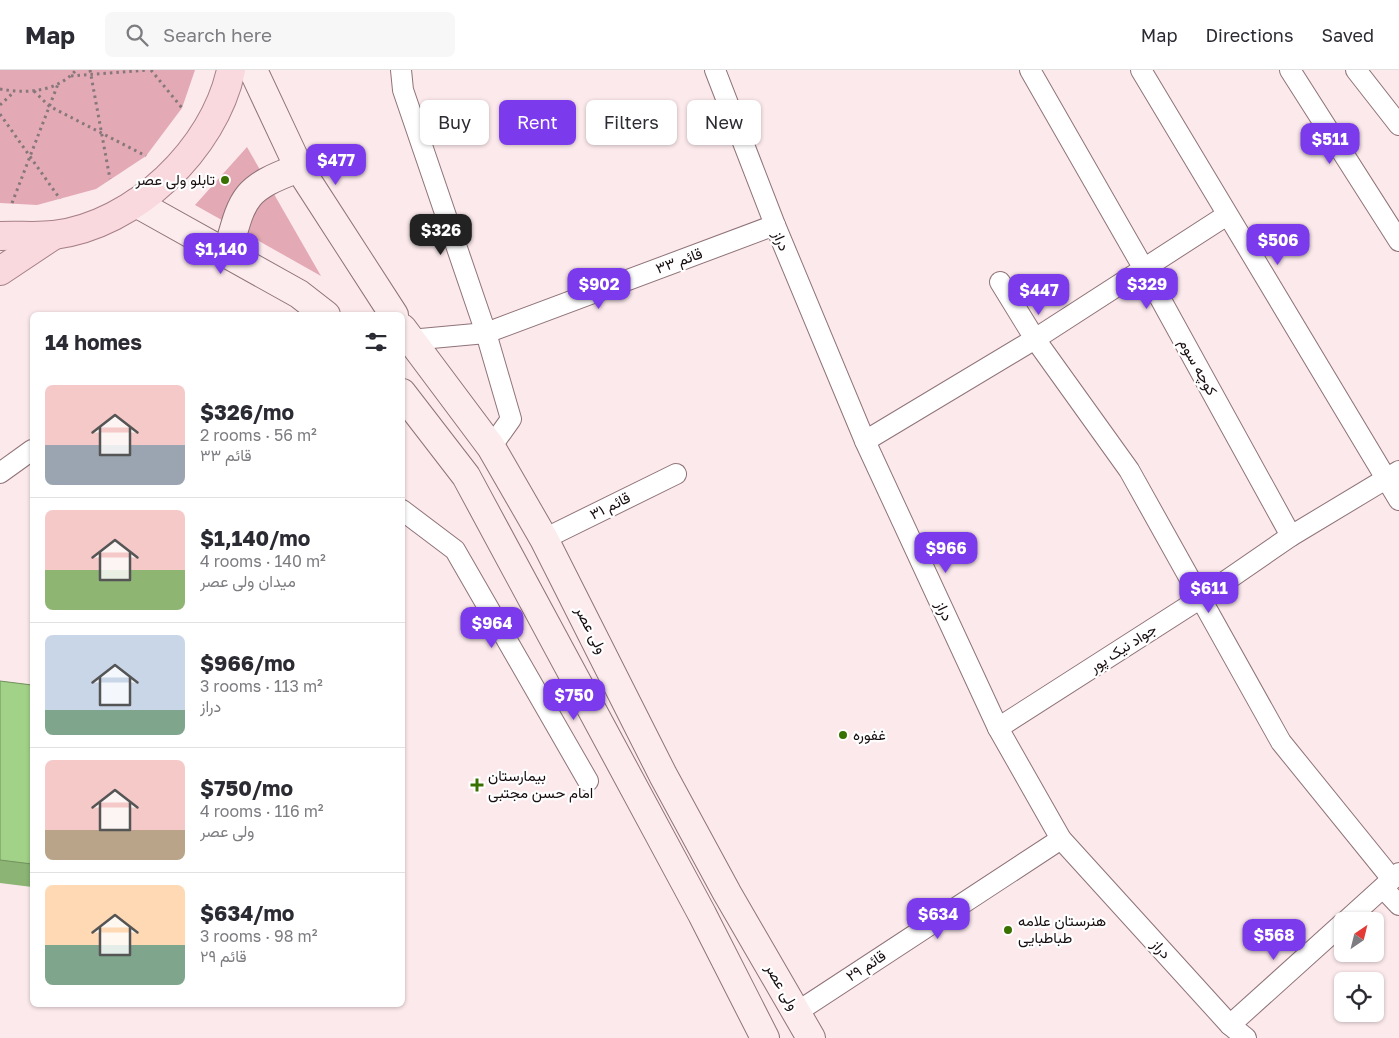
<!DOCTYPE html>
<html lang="en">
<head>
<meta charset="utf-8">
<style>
	body { margin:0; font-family:"Golos Text",Vazirmatn,sans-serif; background:#f7f7f7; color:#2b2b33; height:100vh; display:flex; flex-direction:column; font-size:19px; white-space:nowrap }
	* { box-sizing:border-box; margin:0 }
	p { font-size:16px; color:#7c7c81 }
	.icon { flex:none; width:28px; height:28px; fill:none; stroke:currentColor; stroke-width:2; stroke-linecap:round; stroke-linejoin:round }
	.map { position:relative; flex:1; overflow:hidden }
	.sheet { position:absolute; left:30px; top:242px; width:375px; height:695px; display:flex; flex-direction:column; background:#fff; border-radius:8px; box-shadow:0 1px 4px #0004 }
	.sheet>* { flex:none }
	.hud { position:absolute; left:420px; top:30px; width:475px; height:45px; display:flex; gap:10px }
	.needle { width:32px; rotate:35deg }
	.buttons { position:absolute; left:1334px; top:842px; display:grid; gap:10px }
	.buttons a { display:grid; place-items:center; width:50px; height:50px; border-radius:8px; background:#fff; box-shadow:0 1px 4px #0004; font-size:25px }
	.price { position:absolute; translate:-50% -42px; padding:0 11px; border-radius:10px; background:#7c3aed; color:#fff; font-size:16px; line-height:32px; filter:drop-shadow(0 1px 2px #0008) }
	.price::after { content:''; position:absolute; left:50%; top:30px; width:15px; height:11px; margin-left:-8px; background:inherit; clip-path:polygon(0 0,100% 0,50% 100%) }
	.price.active { background:#222; color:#fff }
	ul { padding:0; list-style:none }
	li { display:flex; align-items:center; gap:15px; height:125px; padding:0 15px }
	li+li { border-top:1px solid #e1e1e2 }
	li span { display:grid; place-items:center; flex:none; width:140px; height:100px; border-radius:8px; color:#555 }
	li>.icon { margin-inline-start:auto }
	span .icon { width:60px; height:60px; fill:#fffc; stroke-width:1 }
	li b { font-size:21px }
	h2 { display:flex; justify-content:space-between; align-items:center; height:60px; padding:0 15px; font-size:21px }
	.chip { padding:0 18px; border-radius:8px; background:#fff; box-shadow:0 1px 4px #0004; font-size:18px; line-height:45px }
	.chip.active { background:#7c3aed; color:#fff }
	header { display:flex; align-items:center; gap:30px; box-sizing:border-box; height:70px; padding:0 25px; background:#fff; border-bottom:1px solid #e1e1e2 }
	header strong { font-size:24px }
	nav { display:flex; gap:28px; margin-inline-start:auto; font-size:18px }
	.search { width:350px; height:45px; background:#f7f7f7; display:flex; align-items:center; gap:12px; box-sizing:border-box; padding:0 18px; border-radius:8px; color:#7c7c81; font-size:19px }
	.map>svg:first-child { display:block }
	.green { fill:#e3a9b4 }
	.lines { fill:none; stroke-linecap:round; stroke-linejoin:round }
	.street-casing { stroke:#8f7378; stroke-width:22 }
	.secondary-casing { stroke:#8f7378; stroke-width:30 }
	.primary-casing { stroke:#a78087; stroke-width:30 }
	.path { stroke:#86787a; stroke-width:3; stroke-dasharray:2.5 4; stroke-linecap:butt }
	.street { stroke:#fff; stroke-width:20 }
	.secondary { stroke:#fcecee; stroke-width:28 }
	.primary { stroke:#f9d8de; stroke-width:28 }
	.wall { fill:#8bb475 }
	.building { fill:#a2d188; stroke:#71925f }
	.poi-dot { fill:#387100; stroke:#fff; stroke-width:2 }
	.labels { text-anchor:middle; stroke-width:4.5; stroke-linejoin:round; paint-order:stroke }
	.poi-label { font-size:15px; fill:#170d0f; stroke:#fff; text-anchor:start }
	.street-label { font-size:15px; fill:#170d0f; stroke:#fff }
</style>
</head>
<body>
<header>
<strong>Map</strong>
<div class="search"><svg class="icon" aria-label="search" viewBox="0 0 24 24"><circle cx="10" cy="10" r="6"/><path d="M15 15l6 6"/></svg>Search here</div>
<nav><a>Map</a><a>Directions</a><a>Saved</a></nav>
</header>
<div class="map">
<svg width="1399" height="968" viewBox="0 0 1399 968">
	<rect width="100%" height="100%" fill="#fce9ec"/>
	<!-- green -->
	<g class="green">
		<polygon points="0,0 195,0 182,38 146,86 96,119 37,135 0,133"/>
		<polygon points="247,77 321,206 195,135"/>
	</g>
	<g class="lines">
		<defs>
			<g id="street">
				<polyline points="401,0 403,20 486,263 511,349 491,377"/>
				<polyline points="715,0 775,155 865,371 998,658 1061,769 1230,955 1246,968"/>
				<polyline points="1030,0 1144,199 1291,466"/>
				<polyline points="1141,0 1399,430"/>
				<polyline points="1290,0 1399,171"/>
				<polyline points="1356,0 1399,55"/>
				<polyline points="1000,212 1035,269 1129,400 1281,672 1392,809"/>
				<polyline points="410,270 486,263 775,155"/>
				<polyline points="865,371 1035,269 1227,145"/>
				<polyline points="0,403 32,380"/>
				<polyline points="402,440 455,480 588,711"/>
				<polyline points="544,469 676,404"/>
				<polyline points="998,658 1201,528 1291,466 1399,401"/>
				<polyline points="1383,818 1399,835"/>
				<polyline points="1346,851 1399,803"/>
				<polyline points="797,942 1061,769"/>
				<polyline points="1230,955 1342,854"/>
			</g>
			<g id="secondary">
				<polyline points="253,0 299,98 394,245"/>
				<polyline points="136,133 299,224 326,245"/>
				<path d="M 227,184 C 243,127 242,119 299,98"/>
				<polyline points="402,258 491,377 544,469 663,705 727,823 811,968"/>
				<polyline points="402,323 466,406 702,844 765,968"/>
			</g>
			<g id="primary">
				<path d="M 0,166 C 18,165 36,167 54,165 C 135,155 214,79 231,0"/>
				<polyline points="0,201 54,165"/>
			</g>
		</defs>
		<!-- street casing -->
		<use href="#street" class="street-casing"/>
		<!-- secondary casing -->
		<use href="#secondary" class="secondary-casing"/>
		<!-- primary casing -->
		<use href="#primary" class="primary-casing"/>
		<!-- path -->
		<g class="path">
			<polyline points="90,0 110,109"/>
			<polyline points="151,0 182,38"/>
			<polyline points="71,6 148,0"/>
			<path d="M 0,19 C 27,24 57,22 76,0"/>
			<polyline points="34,21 49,36 146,86"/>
			<polyline points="0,35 14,22"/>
			<polyline points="0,44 60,129"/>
			<polyline points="12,133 58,14"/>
		</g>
		<!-- street -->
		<use href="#street" class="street"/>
		<!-- secondary -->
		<use href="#secondary" class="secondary"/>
		<!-- primary -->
		<use href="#primary" class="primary"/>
	</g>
	<!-- wall -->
	<polygon class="wall" points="0,611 32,615 32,817 0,813"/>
	<!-- building -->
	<polygon class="building" points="0,611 32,615 32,794 0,790"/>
	<!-- markers -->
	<g class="poi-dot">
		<circle cx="225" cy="110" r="5"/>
		<circle cx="843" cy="665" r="5"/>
		<path d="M474.5 707.5h5v5h5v5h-5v5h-5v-5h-5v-5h5z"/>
		<circle cx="1008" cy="860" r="5"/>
	</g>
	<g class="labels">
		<!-- poi labels -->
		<g class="poi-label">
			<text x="215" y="115" text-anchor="end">تابلو ولی عصر</text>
			<text x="853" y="670">غفوره</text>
			<text x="488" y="711">بیمارستان<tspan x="488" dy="17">امام حسن مجتبی</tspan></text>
			<text x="1018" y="856">هنرستان علامه<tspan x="1018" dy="17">طباطبایی</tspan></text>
		</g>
		<!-- street labels -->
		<g class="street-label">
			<text transform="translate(781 171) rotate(67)" y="5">دراز</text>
			<text transform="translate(679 191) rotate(-20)" y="5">قائم ۳۳</text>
			<text transform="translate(1198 297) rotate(61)" y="5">کوچه سوم</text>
			<text transform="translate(610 436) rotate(-26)" y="5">قائم ۳۱</text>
			<text transform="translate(944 541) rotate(65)" y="5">دراز</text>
			<text transform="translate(591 560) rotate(63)" y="5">ولی عصر</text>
			<text transform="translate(1123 578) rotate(-33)" y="5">جواد نیک پور</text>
			<text transform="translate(1161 879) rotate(48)" y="5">دراز</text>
			<text transform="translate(866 896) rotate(-33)" y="5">قائم ۲۹</text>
			<text transform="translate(782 917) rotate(60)" y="5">ولی عصر</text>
		</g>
	</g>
</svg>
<div class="buttons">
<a><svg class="needle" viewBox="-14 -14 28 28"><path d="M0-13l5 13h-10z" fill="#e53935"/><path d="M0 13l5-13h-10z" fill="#7c7c81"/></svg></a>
<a><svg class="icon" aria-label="locate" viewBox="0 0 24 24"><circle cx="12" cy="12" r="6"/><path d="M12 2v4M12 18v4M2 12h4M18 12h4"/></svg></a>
</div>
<b class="price" style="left:1330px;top:95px">$511</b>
<b class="price" style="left:336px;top:116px">$477</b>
<b class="price active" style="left:441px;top:186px">$326</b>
<b class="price" style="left:1278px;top:196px">$506</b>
<b class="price" style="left:221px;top:205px">$1,140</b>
<b class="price" style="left:599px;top:240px">$902</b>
<b class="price" style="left:1147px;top:240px">$329</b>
<b class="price" style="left:1039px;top:246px">$447</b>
<b class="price" style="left:946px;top:504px">$966</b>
<b class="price" style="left:1209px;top:544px">$611</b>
<b class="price" style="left:492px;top:579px">$964</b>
<b class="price" style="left:574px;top:651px">$750</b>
<b class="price" style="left:938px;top:870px">$634</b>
<b class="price" style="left:1274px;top:891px">$568</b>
<div class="hud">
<a class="chip">Buy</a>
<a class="chip active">Rent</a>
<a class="chip">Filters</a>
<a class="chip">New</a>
</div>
<section class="sheet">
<h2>14 homes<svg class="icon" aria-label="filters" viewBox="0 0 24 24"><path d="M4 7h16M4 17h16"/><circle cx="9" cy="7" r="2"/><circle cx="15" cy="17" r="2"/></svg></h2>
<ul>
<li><span style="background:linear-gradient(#f6c9c9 60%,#9aa5b1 0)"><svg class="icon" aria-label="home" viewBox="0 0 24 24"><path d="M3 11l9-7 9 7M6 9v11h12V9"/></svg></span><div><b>$326/mo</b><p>2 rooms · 56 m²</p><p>قائم ۳۳</p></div></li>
<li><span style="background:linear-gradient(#f6c9c9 60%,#8fb573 0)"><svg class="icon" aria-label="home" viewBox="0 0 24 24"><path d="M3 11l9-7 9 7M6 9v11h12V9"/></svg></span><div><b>$1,140/mo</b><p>4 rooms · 140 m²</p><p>میدان ولی عصر</p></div></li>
<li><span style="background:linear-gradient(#c9d6e8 75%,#7fa58c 0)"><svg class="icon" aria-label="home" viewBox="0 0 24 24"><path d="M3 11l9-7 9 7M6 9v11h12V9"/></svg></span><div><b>$966/mo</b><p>3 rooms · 113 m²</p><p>دراز</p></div></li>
<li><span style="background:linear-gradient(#f6c9c9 70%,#b9a48a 0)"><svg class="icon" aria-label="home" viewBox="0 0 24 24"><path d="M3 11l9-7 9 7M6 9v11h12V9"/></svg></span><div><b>$750/mo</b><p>4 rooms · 116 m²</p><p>ولی عصر</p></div></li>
<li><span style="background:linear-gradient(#ffd9b3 60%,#7fa58c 0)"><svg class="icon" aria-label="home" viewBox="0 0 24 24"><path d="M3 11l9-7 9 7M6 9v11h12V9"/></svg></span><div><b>$634/mo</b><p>3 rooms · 98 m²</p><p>قائم ۲۹</p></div></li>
</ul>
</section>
</div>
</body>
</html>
